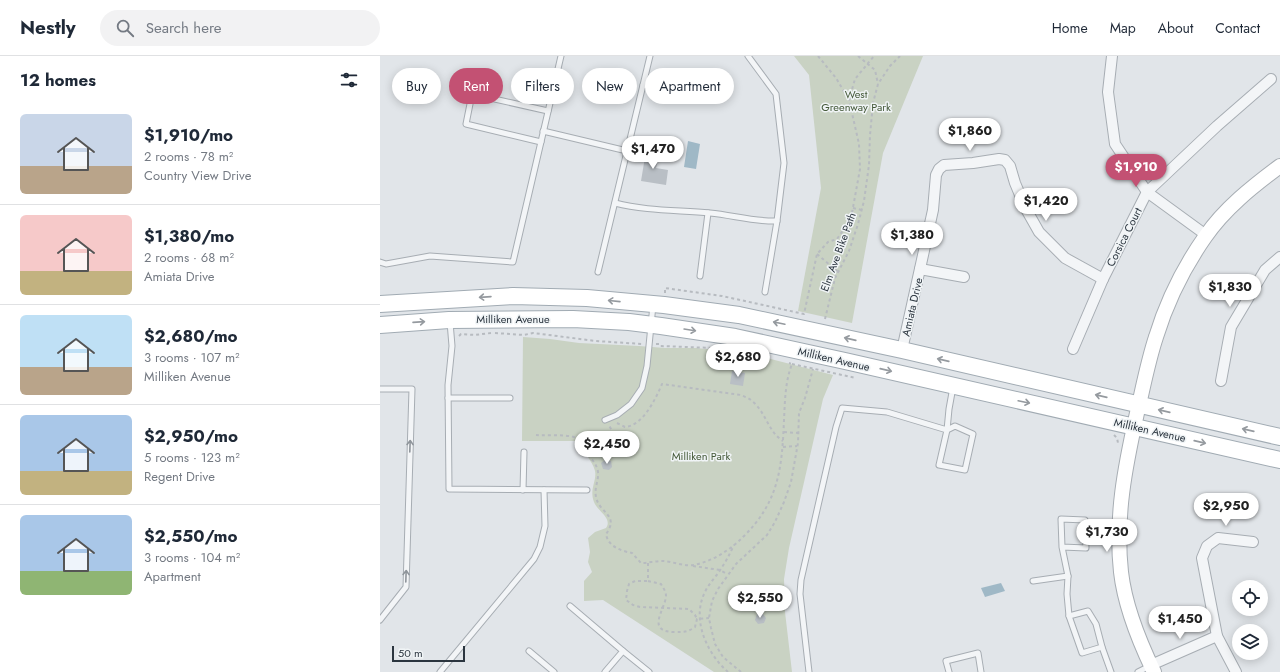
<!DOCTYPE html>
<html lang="en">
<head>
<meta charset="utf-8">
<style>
	body { margin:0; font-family:Jost,sans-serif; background:#f2f2f3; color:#1f2937; height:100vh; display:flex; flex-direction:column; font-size:15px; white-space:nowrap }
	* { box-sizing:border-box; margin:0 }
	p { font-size:13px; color:#747a83 }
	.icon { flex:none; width:22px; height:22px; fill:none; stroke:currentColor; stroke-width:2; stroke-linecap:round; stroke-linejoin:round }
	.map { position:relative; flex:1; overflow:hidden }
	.panel { display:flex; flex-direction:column; background:#fff; width:380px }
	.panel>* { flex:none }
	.guide { position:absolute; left:12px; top:12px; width:380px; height:36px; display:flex; gap:8px }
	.fabs { position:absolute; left:852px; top:524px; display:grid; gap:8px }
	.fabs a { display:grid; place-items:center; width:36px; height:36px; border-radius:50%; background:#fff; box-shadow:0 2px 10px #0003; font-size:20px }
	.scale { position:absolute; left:12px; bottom:10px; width:73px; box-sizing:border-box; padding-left:4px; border:2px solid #2b353f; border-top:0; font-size:11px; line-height:14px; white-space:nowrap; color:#2b353f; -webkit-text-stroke:3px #f0f4f6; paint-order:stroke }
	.price { position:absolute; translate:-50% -34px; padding:0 9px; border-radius:14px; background:#fff; color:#222; font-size:13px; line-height:26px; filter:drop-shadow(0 1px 2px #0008) }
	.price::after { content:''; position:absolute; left:50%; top:24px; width:12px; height:9px; margin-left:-6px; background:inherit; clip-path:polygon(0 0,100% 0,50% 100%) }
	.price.active { background:#c35173; color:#fff }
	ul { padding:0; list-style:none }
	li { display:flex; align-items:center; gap:12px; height:100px; padding:0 20px }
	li+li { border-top:1px solid #e0e1e3 }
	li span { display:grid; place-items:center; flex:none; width:112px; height:80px; border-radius:6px; color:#555 }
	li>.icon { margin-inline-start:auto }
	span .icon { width:48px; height:48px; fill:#fffc; stroke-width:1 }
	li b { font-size:17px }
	h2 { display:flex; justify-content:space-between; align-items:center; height:48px; padding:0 20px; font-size:17px }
	.pill { padding:0 14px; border-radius:18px; background:#fff; box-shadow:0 2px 10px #0003; font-size:14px; line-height:36px }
	.pill.active { background:#c35173; color:#fff }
	header { display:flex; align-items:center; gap:24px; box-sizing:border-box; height:56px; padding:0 20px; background:#fff; border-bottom:1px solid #e0e1e3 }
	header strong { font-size:19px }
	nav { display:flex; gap:22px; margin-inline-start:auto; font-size:14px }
	.search { width:280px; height:36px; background:#f2f2f3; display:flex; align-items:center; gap:10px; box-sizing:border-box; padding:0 14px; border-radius:22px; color:#747a83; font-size:15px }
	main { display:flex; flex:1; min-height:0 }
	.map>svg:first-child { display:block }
	.green { fill:#c9d2c3 }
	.water { fill:#9fb8c6 }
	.building { fill:#b9bfc5 }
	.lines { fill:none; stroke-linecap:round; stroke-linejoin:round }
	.lane-casing { stroke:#a7adb3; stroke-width:7 }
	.street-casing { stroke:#a7adb3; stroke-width:12 }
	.secondary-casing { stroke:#a7adb3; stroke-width:16 }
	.primary-casing { stroke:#a1abb3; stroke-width:18 }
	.path { stroke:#b7bbc0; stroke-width:2; stroke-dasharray:3 3; stroke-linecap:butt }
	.lane { stroke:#f3f5f7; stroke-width:5 }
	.street { stroke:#f3f5f7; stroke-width:10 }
	.secondary { stroke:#fff; stroke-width:14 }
	.primary { stroke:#fff; stroke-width:16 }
	.oneway { stroke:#959a9f }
	.oneway2 { stroke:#8f959b }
	.labels { text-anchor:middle; stroke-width:3; stroke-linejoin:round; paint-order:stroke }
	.park-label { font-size:11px; fill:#445939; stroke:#f0f4f6 }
	.street-label { font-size:11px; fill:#2b353f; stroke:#f0f4f6 }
</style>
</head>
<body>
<header>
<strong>Nestly</strong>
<div class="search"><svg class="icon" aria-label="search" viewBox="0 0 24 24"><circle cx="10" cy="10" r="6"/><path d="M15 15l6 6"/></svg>Search here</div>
<nav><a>Home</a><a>Map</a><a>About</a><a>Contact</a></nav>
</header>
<main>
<section class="panel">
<h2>12 homes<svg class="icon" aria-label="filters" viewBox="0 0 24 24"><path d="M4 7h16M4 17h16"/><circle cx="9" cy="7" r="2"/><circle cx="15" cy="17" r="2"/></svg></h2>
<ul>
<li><span style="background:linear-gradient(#c9d6e8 65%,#b9a48a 0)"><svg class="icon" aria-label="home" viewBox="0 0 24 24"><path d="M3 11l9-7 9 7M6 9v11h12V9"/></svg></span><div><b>$1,910/mo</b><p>2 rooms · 78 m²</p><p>Country View Drive</p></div></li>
<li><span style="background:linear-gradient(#f6c9c9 70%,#c2b280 0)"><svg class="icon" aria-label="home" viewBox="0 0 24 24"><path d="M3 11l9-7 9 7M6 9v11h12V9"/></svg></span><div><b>$1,380/mo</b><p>2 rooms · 68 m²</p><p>Amiata Drive</p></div></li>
<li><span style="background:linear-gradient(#bfe0f5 65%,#b9a48a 0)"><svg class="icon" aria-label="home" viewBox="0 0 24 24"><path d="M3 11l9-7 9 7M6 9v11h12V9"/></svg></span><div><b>$2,680/mo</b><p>3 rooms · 107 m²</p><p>Milliken Avenue</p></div></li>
<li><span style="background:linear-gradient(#a9c7e8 70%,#c2b280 0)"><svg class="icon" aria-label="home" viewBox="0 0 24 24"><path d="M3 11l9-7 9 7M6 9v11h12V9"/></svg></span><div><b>$2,950/mo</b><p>5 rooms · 123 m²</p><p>Regent Drive</p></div></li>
<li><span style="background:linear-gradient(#a9c7e8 70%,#8fb573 0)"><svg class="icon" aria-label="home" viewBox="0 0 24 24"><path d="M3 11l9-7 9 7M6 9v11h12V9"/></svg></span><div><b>$2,550/mo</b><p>3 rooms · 104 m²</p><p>Apartment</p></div></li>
</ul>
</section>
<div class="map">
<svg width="900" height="616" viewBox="0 0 900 616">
	<rect width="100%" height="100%" fill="#e1e5e9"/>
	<!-- green -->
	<g class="green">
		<polygon points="414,0 543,0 503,97 472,267 418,255 441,132 429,19"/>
		<path d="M 143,281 L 170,283 L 199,287 L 259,290 L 285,292 L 316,292 L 367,297 L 453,319 L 443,343 L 409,492 L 404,523 L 405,556 L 412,616 L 334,616 L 223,544 L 204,545 L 204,525 L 212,516 L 208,506 L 210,496 L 208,482 L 215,476 L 226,472 C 233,462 217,455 214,446 C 209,433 217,425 215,415 C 214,408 202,393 198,385 L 142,385 Z"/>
	</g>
	<!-- water -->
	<g class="water">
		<polygon points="308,85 320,88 316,113 304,111"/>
		<polygon points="621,527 625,535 605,541 601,532"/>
	</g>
	<!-- building -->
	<g class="building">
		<polygon points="266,95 280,97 276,112 288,114 286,129 261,125"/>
		<polygon points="352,315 365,317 363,330 350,328"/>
		<polygon points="225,404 231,405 232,411 229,414 223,413 221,407"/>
		<polygon points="377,558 383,558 386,562 384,567 378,568 375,564"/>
	</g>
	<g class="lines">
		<defs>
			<g id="lane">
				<polyline points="368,0 396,38 404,107 397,165 385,236"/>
				<polyline points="263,29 317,42"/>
				<polyline points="163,75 247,95"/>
				<polyline points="161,86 86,68 92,38 168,55"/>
				<path d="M 235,147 C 266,155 298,154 330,157 C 352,159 375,166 397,165"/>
				<polyline points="0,206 6,208 50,200 133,206 181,0"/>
				<polyline points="218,216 270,0"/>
				<polyline points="320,220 328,157"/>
				<polyline points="70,266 72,290 68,329 69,433 207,434"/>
				<polyline points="0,333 32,333 26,531 0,564"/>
				<polyline points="68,342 130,342"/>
				<polyline points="225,364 237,359 251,348 262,332 267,310 273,249"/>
				<polyline points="143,434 144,396"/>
				<polyline points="682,491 706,492 705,464 681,463 682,491 688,520 687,538 689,560 702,597 722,591"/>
				<polyline points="653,525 688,520"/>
				<polyline points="190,550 243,595 225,616"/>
				<polyline points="689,560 708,555 716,568 722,591 731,616"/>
				<polyline points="149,595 174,616"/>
				<polyline points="243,595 269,616"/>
				<polyline points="60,616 154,503 160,491 165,470 164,434"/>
				<polyline points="429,616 420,538 421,524 456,371 462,352 507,356 567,374 575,370 593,378 585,414 559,409 567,374 569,353 573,331"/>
				<polyline points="569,616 566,605 598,597 601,616"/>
				<polyline points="758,616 770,610"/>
			</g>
			<g id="street">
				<polyline points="732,0 728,36 735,88 767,136 826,179"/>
				<polyline points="540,213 584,221"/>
				<polyline points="693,293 723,223 767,136 837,70 891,23"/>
				<polyline points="522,294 553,154 556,119 559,113 564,109 593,107 619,103 625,104 630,110 635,127 646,153 659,176 685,202 723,223"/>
				<polyline points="841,325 851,271 885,214 900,201"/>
				<polyline points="771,609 837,580"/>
				<polyline points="856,616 837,580 822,502 827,490 838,482 873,486"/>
			</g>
			<path id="secondary" d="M 774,616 C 759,585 745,551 741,516 C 735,461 745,411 757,357 C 763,332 768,305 776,281 C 787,245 804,211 825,181 C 844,153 873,130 900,110"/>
			<g id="primary">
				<polyline points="0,248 133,240 207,242 284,249 359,259 522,294 900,381"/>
				<polyline points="0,269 69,264 193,263 249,266 281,270 355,281 465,305 900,404"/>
			</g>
		</defs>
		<!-- lane casing -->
		<use href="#lane" class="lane-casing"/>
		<!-- street casing -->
		<use href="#street" class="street-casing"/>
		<!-- secondary casing -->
		<use href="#secondary" class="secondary-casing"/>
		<!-- primary casing -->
		<use href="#primary" class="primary-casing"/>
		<!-- path -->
		<g class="path">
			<polyline points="438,0 456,22 469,44"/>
			<polyline points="478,0 495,14 498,28"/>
			<polyline points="473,152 482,154"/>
			<polyline points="437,198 458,216"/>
			<polyline points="285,237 285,232 342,240 424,258 437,198 448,186 457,183 466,170 472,157 480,113 479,88 469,44 475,23 494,0"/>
			<polyline points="445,263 455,222 469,195 478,168 484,145 489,109 490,79 493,47 498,28 510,10 520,0"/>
			<polyline points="115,277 144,279 153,277 216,285 262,288"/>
			<polyline points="79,280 81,278 95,279 111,277"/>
			<polyline points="276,288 279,288 280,290 333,292"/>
			<polyline points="412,308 476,322"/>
			<path d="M 237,367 L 245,371 C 263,370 276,342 282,328 L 361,339 C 365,341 369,342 372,345 C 386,356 388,376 403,385"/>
			<polyline points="404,376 418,377"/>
			<path d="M 156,379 C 168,380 182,378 194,381 C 206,383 224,395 232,375 L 229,369"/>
			<polyline points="734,379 737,382 738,387"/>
			<path d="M 200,383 C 202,388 204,393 207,397 C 211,403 217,408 218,416 C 219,424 214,432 216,441 C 219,457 240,459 226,478 C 228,491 242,495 252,497 L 261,507 C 268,507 275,505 282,505 C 292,505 304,511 314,509 C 333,505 350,494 363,481 C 399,446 402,412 404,364 C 405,345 405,326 412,308 L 409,307"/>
			<polyline points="403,391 417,390"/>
			<path d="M 268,507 L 268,525 L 281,528 C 283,532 286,535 286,540 C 285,554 265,576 295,576 C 304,576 308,576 315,571 L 317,563 L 329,562"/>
			<polyline points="313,510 340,514 347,518"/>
			<polyline points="267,525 255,525 249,528 247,535 246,544 253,549 260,551 309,553 315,559 317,563"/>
			<path d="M 348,616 C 327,598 311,563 325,536 C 329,527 337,520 342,511 C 347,504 350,497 354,489"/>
			<polyline points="361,616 343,601 335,588 331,572 329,562 332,545 338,533 356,508 387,479 395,466 404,446 411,426 418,387 419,357 425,342 433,313"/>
		</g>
		<!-- lane -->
		<use href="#lane" class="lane"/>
		<!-- street -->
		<use href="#street" class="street"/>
		<!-- secondary -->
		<use href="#secondary" class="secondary"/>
		<!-- primary -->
		<use href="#primary" class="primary"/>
	</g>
	<!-- one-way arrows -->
	<defs><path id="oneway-shaft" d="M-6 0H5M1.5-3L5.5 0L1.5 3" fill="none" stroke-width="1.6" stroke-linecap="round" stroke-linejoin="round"/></defs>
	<g class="oneway">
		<use href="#oneway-shaft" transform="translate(105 241) rotate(176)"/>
		<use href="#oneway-shaft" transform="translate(234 245) rotate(-174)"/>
		<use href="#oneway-shaft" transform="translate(39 266) rotate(-4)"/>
		<use href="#oneway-shaft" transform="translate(399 267) rotate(-168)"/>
		<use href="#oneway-shaft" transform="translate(310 274) rotate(9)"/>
		<use href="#oneway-shaft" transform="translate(470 283) rotate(-167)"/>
		<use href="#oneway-shaft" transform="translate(563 304) rotate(-167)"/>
		<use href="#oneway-shaft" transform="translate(506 314) rotate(13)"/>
		<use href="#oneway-shaft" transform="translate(721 340) rotate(-167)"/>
		<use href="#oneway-shaft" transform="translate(644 346) rotate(12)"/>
		<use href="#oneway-shaft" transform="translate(784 355) rotate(-167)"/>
		<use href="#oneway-shaft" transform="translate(868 374) rotate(-167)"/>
		<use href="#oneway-shaft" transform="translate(820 386) rotate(13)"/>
	</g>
	<g class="oneway2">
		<use href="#oneway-shaft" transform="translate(30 390) rotate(-88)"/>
		<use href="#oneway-shaft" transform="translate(26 520) rotate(-88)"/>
	</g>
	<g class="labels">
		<!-- park labels -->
		<g class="park-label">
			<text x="476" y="42">West<tspan x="476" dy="13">Greenway Park</tspan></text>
			<text x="321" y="404">Milliken Park</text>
		</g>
		<!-- street labels -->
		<g class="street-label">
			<text transform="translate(744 181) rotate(-63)" y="4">Corsica Court</text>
			<text transform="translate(458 196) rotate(-70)" y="4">Elm Ave Bike Path</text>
			<text transform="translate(532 251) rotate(-77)" y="4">Amiata Drive</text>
			<text x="133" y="267">Milliken Avenue</text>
			<text transform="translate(454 303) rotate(13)" y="4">Milliken Avenue</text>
			<text transform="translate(770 374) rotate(13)" y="4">Milliken Avenue</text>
		</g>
	</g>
</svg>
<div class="fabs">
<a><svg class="icon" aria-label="locate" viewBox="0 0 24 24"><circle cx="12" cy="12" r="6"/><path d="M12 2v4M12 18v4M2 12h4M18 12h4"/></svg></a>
<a><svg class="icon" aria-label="layers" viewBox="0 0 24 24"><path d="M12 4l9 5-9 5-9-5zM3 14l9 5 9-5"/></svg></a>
</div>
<div class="scale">50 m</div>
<b class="price" style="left:590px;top:96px">$1,860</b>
<b class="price" style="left:273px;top:114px">$1,470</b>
<b class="price active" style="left:756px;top:132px">$1,910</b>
<b class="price" style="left:666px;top:166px">$1,420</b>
<b class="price" style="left:532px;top:200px">$1,380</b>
<b class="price" style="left:850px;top:252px">$1,830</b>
<b class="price" style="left:358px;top:322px">$2,680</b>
<b class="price" style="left:227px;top:409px">$2,450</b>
<b class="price" style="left:846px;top:471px">$2,950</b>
<b class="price" style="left:727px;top:497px">$1,730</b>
<b class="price" style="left:380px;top:563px">$2,550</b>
<b class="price" style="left:800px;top:584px">$1,450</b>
<div class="guide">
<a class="pill">Buy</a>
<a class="pill active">Rent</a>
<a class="pill">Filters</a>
<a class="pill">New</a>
<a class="pill">Apartment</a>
</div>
</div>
</main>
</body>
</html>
